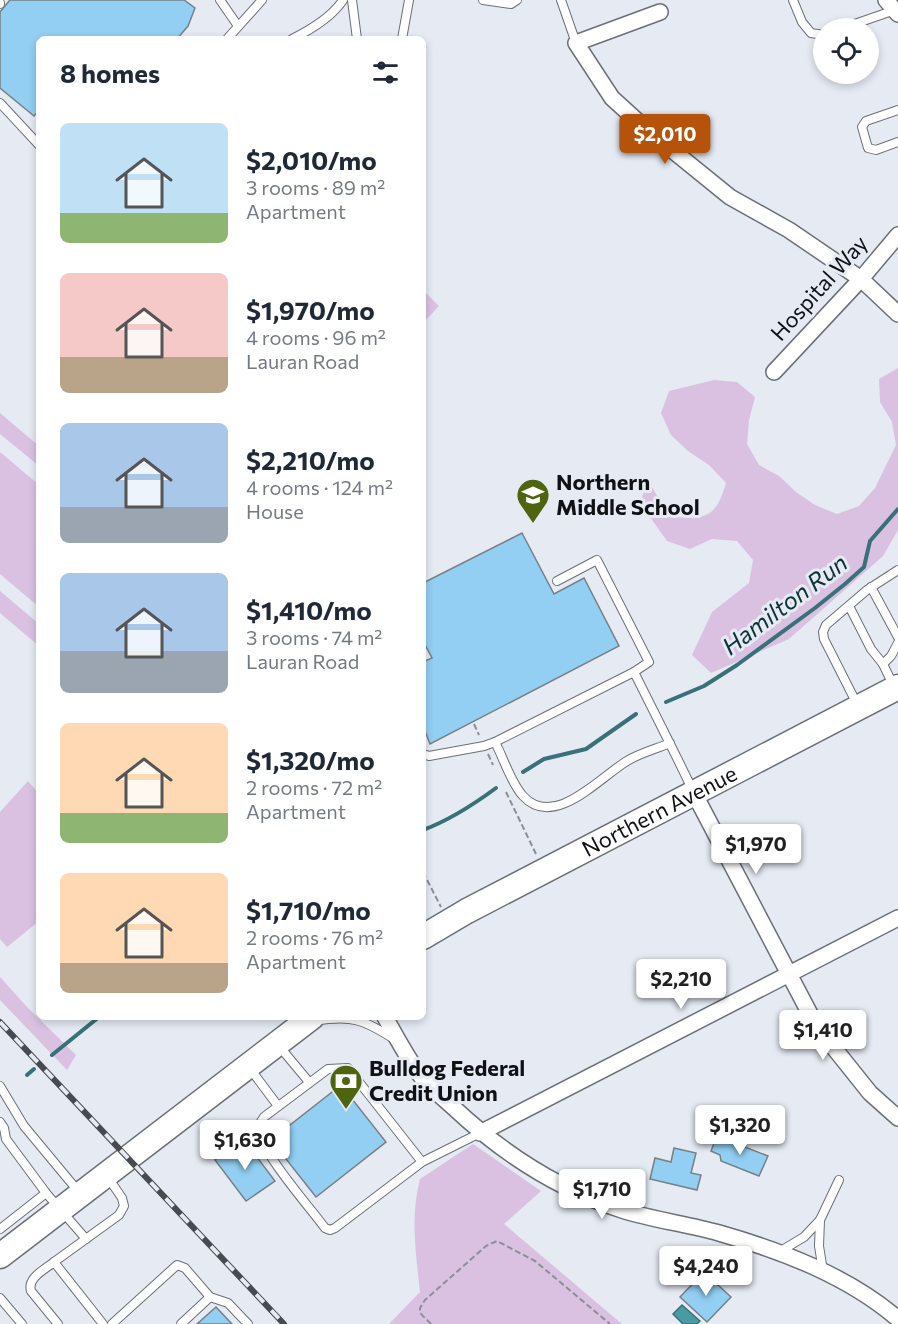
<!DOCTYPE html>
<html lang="en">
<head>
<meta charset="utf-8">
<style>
	body { margin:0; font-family:Commissioner,sans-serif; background:#f2f2f3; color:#1f2937; height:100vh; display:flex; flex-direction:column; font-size:22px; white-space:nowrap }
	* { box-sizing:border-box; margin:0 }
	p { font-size:20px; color:#747a83 }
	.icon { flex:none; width:33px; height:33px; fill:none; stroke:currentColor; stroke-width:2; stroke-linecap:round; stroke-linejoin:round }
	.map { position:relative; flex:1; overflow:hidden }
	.details { position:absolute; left:36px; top:36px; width:390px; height:984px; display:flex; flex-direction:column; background:#fff; border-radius:9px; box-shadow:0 3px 9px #0003 }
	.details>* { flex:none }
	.fabs { position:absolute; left:813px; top:18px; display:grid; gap:12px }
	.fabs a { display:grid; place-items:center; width:66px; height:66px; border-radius:50%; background:#fff; box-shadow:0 3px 9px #0003; font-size:30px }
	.price { position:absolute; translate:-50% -51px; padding:0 14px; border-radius:6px; background:#fff; color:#222; font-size:20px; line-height:39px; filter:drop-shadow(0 2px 3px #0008) }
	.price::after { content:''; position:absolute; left:50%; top:36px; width:18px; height:14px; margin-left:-9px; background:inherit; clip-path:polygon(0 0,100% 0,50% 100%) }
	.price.selected { background:#b45309; color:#fff }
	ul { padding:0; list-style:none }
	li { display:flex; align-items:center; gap:18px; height:150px; padding:0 24px }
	li span { display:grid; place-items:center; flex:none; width:168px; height:120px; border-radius:9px; color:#555 }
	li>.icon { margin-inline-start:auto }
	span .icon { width:72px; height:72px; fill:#fffc; stroke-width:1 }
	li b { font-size:26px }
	h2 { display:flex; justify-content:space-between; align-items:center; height:72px; padding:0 24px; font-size:26px }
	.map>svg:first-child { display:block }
	.green { fill:#dac1e2 }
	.water { fill:#4a9aa4; stroke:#387179; stroke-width:1.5 }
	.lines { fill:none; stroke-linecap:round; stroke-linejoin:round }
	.stream { stroke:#387179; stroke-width:4 }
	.building { fill:#92cff3; stroke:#778085; stroke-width:1.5 }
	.service-casing { stroke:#6b7078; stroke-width:10 }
	.minor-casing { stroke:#6b7078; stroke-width:18 }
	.primary-casing { stroke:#6b7078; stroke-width:27 }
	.path { stroke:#8b8f96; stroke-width:2; stroke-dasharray:6 3; stroke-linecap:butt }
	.service { stroke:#fff; stroke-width:8 }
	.minor { stroke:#fff; stroke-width:15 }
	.primary { stroke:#fff; stroke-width:24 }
	.rail-casing { stroke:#474a4e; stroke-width:6 }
	.rail { stroke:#e5eaf3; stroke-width:4; stroke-dasharray:11; stroke-linecap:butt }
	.labels { text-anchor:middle; stroke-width:6; stroke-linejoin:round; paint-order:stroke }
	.street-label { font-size:22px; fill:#0f1114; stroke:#e5eaf3 }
	.poi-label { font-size:22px; font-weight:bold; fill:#0f1114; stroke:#e5eaf3; text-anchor:start }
	.water-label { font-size:24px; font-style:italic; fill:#0a3237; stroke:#e5eaf3 }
</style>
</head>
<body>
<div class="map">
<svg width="898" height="1324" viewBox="0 0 898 1324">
	<rect width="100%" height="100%" fill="#e5eaf3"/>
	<!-- green -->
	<g class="green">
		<polygon points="423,290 439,306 423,323"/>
		<path d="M 898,368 L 898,530 L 883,556 L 789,639 L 711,673 L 692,655 L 712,612 L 749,583 L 753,560 L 737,541 L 712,539 L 690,549 L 667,541 L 640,503 L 648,480 L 660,501 L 677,517 C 710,520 717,513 726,483 L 709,465 L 688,451 L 671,435 L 661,413 L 669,391 L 714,380 L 737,382 L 755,397 L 749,420 L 747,444 L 759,465 L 779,476 L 796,492 L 815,505 L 837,514 L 859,506 L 875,488 L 896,445 L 892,422 L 880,402 L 879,379 Z"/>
		<polygon points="0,413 39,446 39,466 0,434"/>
		<polygon points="0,452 39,485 39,607 0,574"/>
		<polygon points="0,591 39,624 39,646 0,613"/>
		<polygon points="28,781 39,794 39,921 7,947 0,939 0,812"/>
		<polygon points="0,977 27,1007 76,1055 67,1070 0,1000"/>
		<path d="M 473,1144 L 541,1191 L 504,1224 L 622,1324 L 389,1324 L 420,1292 C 416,1254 410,1217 420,1179 Z"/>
	</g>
	<!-- water -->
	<polygon class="water" points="682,1305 700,1321 697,1324 683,1324 673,1314"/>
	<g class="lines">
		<!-- stream -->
		<g class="stream">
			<polyline points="666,702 704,686 737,665 815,608 845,584 864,567 870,541 898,509"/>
			<polyline points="523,772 544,759 586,749 636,714"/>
			<path d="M 423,830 C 450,820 473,805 496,788"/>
			<polyline points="52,1055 99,1017"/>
			<polyline points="27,1075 34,1069"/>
		</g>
	</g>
	<!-- building -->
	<g class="building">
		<polygon points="10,0 184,0 195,8 188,26 177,39 39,39 39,110 34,116 0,88 0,12"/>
		<polygon points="522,533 554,594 584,578 619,646 430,744 423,726 423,662 432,658 423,641 423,583"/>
		<polygon points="341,1085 386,1142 316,1197 271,1140"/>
		<polygon points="717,1136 768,1156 759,1176 721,1161 720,1155 711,1151"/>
		<polygon points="244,1140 275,1181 246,1201 215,1160"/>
		<polygon points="674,1148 696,1153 691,1173 701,1175 697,1190 650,1179 655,1158 671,1162"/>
		<polygon points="704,1272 731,1297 707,1322 680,1297"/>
		<polygon points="216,1307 232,1324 197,1324"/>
	</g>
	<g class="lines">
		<defs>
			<g id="service">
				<polyline points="220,0 238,26"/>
				<polyline points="352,0 357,39"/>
				<polyline points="483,0 511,4 517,0"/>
				<polyline points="561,0 576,43"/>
				<polyline points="793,0 802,22 811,33 824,35"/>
				<polyline points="0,4 0,3"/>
				<polyline points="843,28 895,10"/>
				<polyline points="227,39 262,0"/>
				<path d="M 292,39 C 310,30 332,17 343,0"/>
				<polyline points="402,39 409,0"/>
				<polyline points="0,103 39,145"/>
				<polyline points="898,110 866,121 862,127 868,148 876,150 898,142"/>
				<polyline points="557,581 597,560 649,662 634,672"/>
				<polyline points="871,587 898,637"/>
				<polyline points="849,606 871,649 883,664 894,687"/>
				<polyline points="883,664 891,656 898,643"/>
				<polyline points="857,704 824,639 823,632 826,625 867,590 898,570"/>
				<path d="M 670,743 C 656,749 640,753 627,761 C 600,777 554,830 523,796 C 511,783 503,757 495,742 L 634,672 C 654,712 674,751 693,791"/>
				<polyline points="423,754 429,756 484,746 495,742"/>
				<path d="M 315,1021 C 351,1015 363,1019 394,1039"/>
				<polyline points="279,1046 309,1082"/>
				<polyline points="251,1070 278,1106"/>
				<polyline points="0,1086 24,1126 78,1191"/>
				<polyline points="0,1122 4,1128 6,1139 46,1193 86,1239"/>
				<path d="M 422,1162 L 348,1068 L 328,1069 L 264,1117 L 257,1128 C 263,1154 307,1204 325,1228 L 330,1230 L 335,1228 L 422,1162 L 480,1133"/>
				<polyline points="820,1220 819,1246 823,1271"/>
				<polyline points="0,1229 46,1193"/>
				<polyline points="779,1252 804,1237 820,1220 839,1180"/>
				<polyline points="54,1262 119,1215 124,1206 122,1198 107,1176"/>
				<polyline points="0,1298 22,1324"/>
				<path d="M 58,1324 L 31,1291 C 27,1278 44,1270 54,1262 L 103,1324"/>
				<polyline points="112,1324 177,1265 185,1268 210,1297"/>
				<polyline points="181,1324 210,1297 228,1303 248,1324"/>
			</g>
			<g id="minor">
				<polyline points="886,0 898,14"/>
				<polyline points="660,12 576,43 612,98 645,128 730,197 789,230 861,279 898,314"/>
				<polyline points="774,372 861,279 898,235"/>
				<polyline points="694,793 810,1014 830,1043 870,1093 898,1118"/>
				<path d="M 385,1017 C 397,1038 408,1060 423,1079 C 432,1089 443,1098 453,1107 C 502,1153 557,1189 622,1210 C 654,1220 687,1224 719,1233 C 782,1251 848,1276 898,1319"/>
				<polyline points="480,1133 898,918"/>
			</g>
			<g id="primary">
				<path id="s1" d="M 423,937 L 467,911 L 898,687"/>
				<polyline points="0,1256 312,1017"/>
			</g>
		</defs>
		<!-- service casing -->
		<use href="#service" class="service-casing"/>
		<!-- minor casing -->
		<use href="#minor" class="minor-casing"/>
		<!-- primary casing -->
		<use href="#primary" class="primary-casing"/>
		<!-- path -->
		<g class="path">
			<polyline points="474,724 479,735"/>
			<polyline points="488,754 493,765"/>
			<polyline points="506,792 536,854"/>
			<polyline points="423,872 441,907"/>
			<polyline points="431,1324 420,1313 420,1308 425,1300 486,1246 497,1241 535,1261 610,1324"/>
		</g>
		<!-- service -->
		<use href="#service" class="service"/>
		<!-- minor -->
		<use href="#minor" class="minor"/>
		<!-- primary -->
		<use href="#primary" class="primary"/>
		<defs>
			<polyline id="rail" points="0,1022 284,1324"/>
		</defs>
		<!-- rail casing -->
		<use href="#rail" class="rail-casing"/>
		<!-- rail -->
		<use href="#rail" class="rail"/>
	</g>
	<!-- icons -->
	<defs>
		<symbol id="school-pin" viewBox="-11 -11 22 30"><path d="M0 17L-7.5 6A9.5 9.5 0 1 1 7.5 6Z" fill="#4f640f" stroke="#e5eaf3"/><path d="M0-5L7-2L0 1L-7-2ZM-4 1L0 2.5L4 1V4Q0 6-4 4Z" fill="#fff"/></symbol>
		<symbol id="bank-pin" viewBox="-11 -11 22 30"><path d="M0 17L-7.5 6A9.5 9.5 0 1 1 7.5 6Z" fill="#4f640f" stroke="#e5eaf3"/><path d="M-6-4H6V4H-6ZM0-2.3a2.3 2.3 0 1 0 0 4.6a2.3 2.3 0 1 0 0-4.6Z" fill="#fff"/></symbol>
	</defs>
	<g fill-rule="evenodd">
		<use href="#school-pin" x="514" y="476" width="38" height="52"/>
		<use href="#bank-pin" x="327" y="1062" width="38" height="52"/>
	</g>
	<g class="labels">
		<!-- street labels -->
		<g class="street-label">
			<text transform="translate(819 288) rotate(-48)" y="8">Hospital Way</text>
			<text dy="8" stroke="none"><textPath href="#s1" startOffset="268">Northern Avenue</textPath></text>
		</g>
		<!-- poi labels -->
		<g class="poi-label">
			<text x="556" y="490">Northern<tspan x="556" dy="25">Middle School</tspan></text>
			<text x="369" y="1076">Bulldog Federal<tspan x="369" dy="25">Credit Union</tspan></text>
		</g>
		<!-- water labels -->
		<g class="water-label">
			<text transform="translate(785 605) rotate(-37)" y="8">Hamilton Run</text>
		</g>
	</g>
</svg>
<div class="fabs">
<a><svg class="icon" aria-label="locate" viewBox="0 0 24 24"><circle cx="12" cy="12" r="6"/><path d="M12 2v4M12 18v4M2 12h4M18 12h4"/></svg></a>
</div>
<b class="price selected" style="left:665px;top:165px">$2,010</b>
<b class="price" style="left:756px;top:875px">$1,970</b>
<b class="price" style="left:681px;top:1010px">$2,210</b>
<b class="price" style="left:823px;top:1061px">$1,410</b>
<b class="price" style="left:740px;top:1156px">$1,320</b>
<b class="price" style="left:245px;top:1171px">$1,630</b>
<b class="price" style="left:602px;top:1220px">$1,710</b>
<b class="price" style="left:706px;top:1297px">$4,240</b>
<section class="details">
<h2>8 homes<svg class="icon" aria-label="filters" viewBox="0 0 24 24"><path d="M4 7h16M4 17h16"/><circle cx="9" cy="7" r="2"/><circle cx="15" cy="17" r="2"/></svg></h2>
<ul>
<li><span style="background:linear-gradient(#bfe0f5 75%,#8fb573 0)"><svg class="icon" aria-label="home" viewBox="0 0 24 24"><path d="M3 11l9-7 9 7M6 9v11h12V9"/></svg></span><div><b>$2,010/mo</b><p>3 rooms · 89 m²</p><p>Apartment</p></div></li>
<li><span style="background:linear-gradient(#f6c9c9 70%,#b9a48a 0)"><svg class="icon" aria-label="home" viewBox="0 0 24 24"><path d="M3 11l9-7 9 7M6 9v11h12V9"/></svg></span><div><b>$1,970/mo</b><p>4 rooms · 96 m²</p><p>Lauran Road</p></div></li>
<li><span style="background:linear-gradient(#a9c7e8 70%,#9aa5b1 0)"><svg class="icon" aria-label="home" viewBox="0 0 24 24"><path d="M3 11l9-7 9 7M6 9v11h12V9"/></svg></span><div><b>$2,210/mo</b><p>4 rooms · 124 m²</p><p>House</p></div></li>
<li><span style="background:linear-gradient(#a9c7e8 65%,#9aa5b1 0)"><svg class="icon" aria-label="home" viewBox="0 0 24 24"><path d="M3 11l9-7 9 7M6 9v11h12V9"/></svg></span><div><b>$1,410/mo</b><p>3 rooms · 74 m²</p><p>Lauran Road</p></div></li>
<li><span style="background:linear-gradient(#ffd9b3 75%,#8fb573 0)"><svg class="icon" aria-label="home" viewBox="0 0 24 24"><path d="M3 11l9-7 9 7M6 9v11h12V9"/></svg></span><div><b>$1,320/mo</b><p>2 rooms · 72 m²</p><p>Apartment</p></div></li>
<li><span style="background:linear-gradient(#ffd9b3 75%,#b9a48a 0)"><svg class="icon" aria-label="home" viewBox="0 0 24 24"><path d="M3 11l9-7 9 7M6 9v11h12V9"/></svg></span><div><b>$1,710/mo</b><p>2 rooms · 76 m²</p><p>Apartment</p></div></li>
</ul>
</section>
</div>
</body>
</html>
